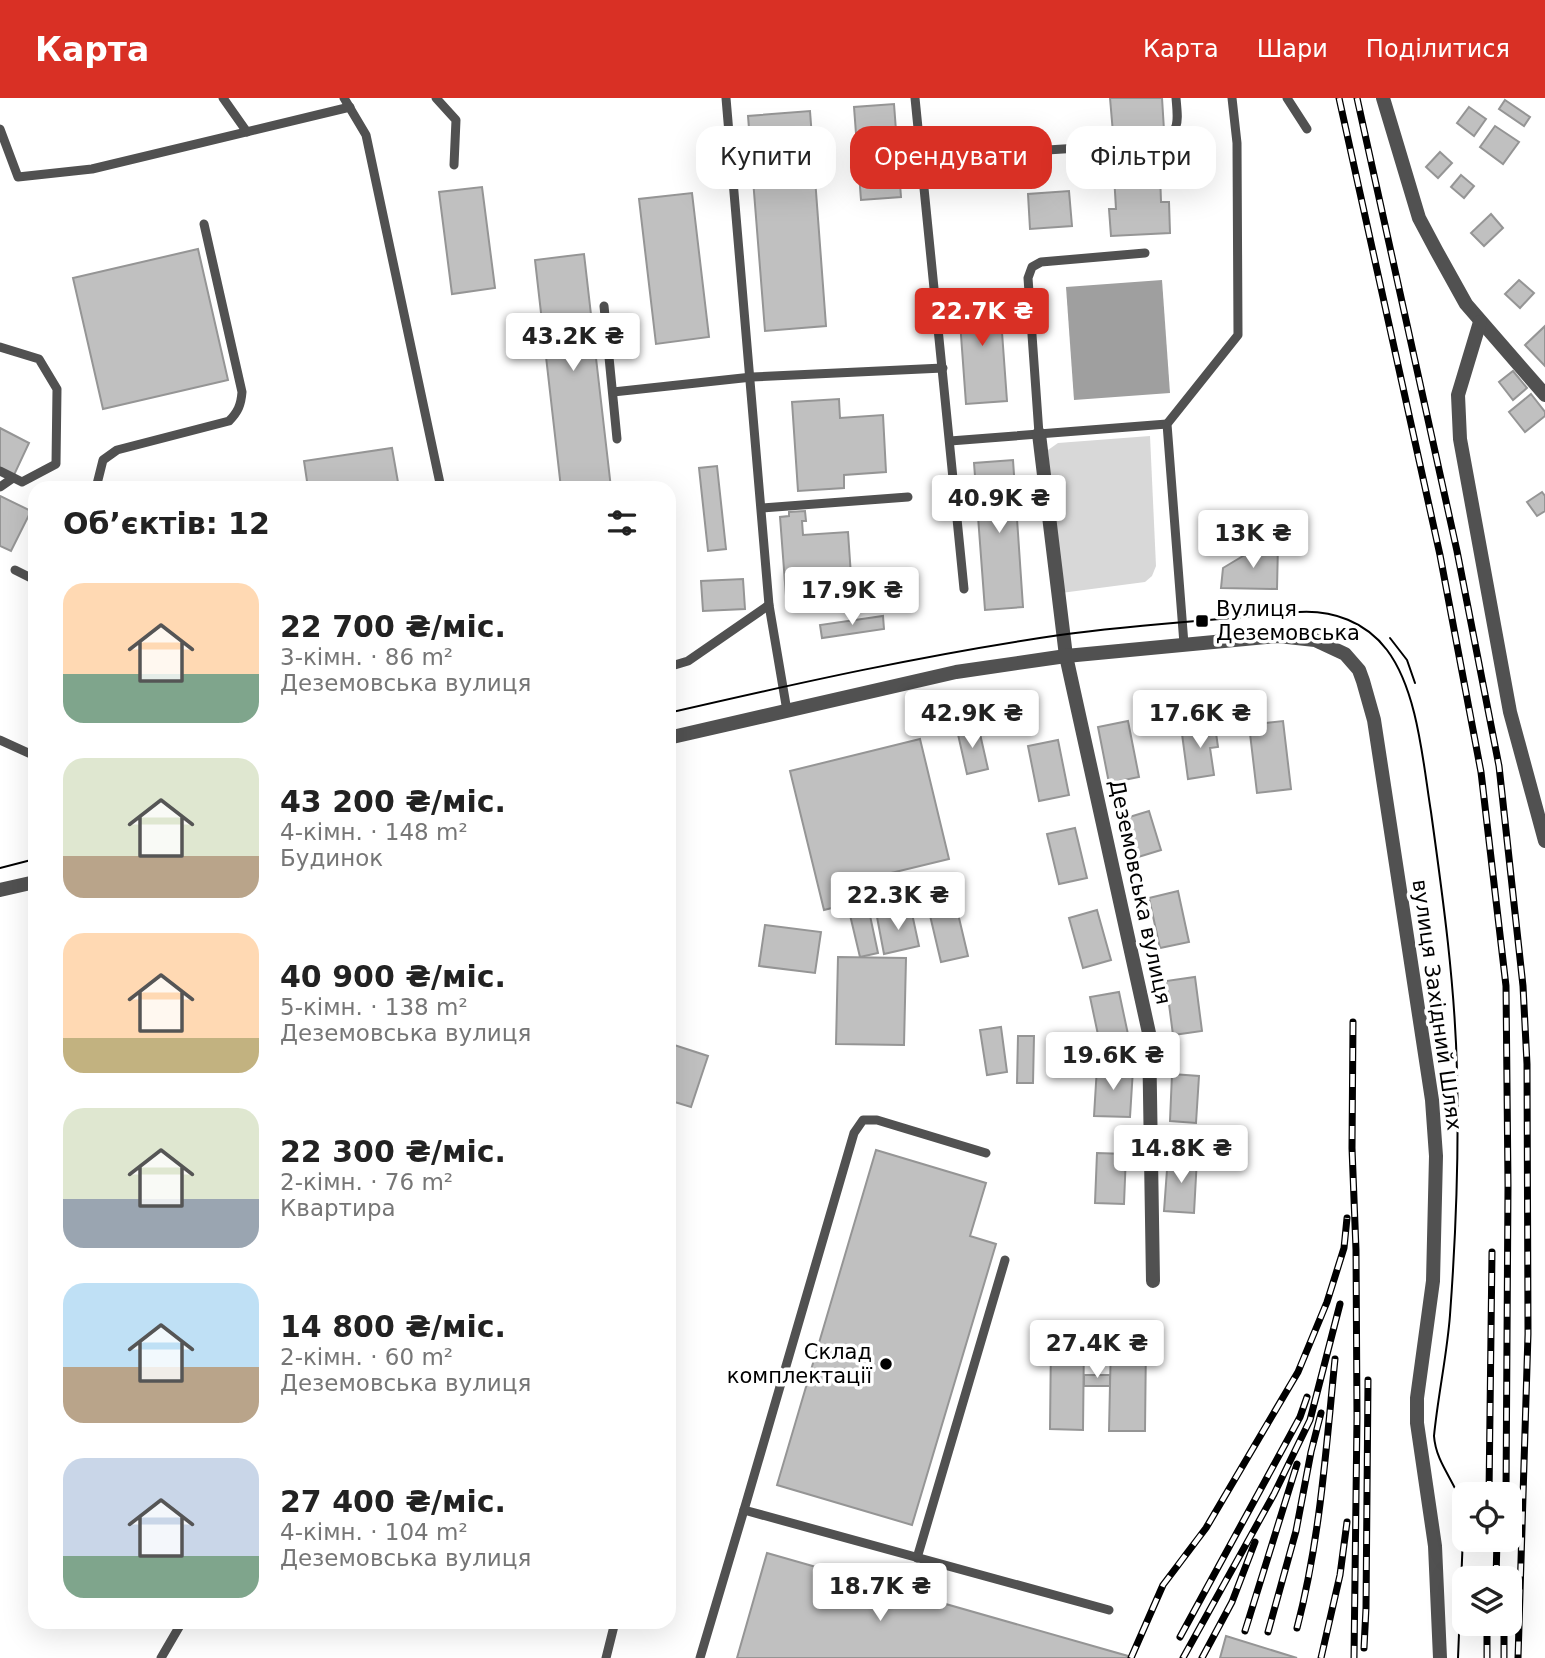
<!DOCTYPE html>
<html lang="uk">
<head>
<meta charset="utf-8">
<style>
	body { margin:0; font-family:"DejaVu Sans",sans-serif; background:#f2f2f2; color:#222; height:100vh; display:flex; flex-direction:column; font-size:26px; white-space:nowrap }
	* { box-sizing:border-box; margin:0 }
	p { font-size:23px; color:#767676 }
	.icon { flex:none; width:38px; height:38px; fill:none; stroke:currentColor; stroke-width:2; stroke-linecap:round; stroke-linejoin:round }
	.map { position:relative; flex:1; overflow:hidden }
	.sheet { position:absolute; left:28px; top:383px; width:648px; height:1148px; display:flex; flex-direction:column; background:#fff; border-radius:21px; box-shadow:0 7px 28px #0002 }
	.sheet>* { flex:none }
	.hud { position:absolute; left:696px; top:28px; width:665px; height:63px; display:flex; gap:14px }
	.controls { position:absolute; left:1452px; top:1384px; display:grid; gap:14px }
	.controls a { display:grid; place-items:center; width:70px; height:70px; border-radius:14px; background:#fff; box-shadow:0 7px 28px #0002; font-size:35px }
	.price { position:absolute; translate:-50% -60px; padding:0 16px; border-radius:7px; background:#fff; color:#222; font-size:23px; line-height:46px; filter:drop-shadow(0 2px 4px #0008) }
	.price::after { content:''; position:absolute; left:50%; top:42px; width:21px; height:16px; margin-left:-10px; background:inherit; clip-path:polygon(0 0,100% 0,50% 100%) }
	.price.on { background:#d93025; color:#fff }
	ul { padding:0; list-style:none }
	li { display:flex; align-items:center; gap:21px; height:175px; padding:0 35px }
	li span { display:grid; place-items:center; flex:none; width:196px; height:140px; border-radius:21px; color:#555 }
	li>.icon { margin-inline-start:auto }
	span .icon { width:84px; height:84px; fill:#fffc; stroke-width:1 }
	li b { font-size:30px }
	h2 { display:flex; justify-content:space-between; align-items:center; height:84px; padding:0 35px; font-size:30px }
	.pill { padding:0 24px; border-radius:21px; background:#fff; box-shadow:0 7px 28px #0002; font-size:24px; line-height:63px }
	.pill.on { background:#d93025; color:#fff }
	header { display:flex; align-items:center; gap:42px; box-sizing:border-box; height:98px; padding:0 35px; background:#d93025; color:#fff }
	header strong { font-size:33px }
	nav { display:flex; gap:38px; margin-inline-start:auto; font-size:24px }
	.map>svg:first-child { display:block }
	.green { fill:#d8d8d8 }
	.water { fill:#9f9f9f }
	.building { fill:#c0c0c0; stroke:#959595; stroke-width:2 }
	.lines { fill:none; stroke-linecap:round; stroke-linejoin:round }
	.service { stroke:#515151; stroke-width:9 }
	.minor { stroke:#515151; stroke-width:14 }
	.tertiary { stroke:#515151; stroke-width:14 }
	.tram { stroke:#000; stroke-width:2 }
	.rail-casing { stroke:#000; stroke-width:7 }
	.rail { stroke:#fff; stroke-width:4.5; stroke-dasharray:13; stroke-linecap:butt }
	.poi-dot { fill:#000; stroke:#fff; stroke-width:2.5 }
	.labels { text-anchor:middle; stroke-width:7; stroke-linejoin:round; paint-order:stroke }
	.poi-label { font-size:21px; fill:#000; stroke:#fff; text-anchor:start }
	.street-label { font-size:21px; fill:#000; stroke:#fff }
</style>
</head>
<body>
<header>
<strong>Карта</strong>
<nav><a>Карта</a><a>Шари</a><a>Поділитися</a></nav>
</header>
<div class="map">
<svg width="1545" height="1560" viewBox="0 0 1545 1560">
	<rect width="100%" height="100%" fill="#fff"/>
	<!-- green -->
	<polygon class="green" points="1150,338 1156,468 1152,478 1145,484 1061,495 1048,352 1058,345"/>
	<!-- water -->
	<polygon class="water" points="1162,182 1170,295 1074,302 1066,189"/>
	<!-- building -->
	<g class="building">
		<polygon points="1110,0 1162,0 1164,32 1113,35"/>
		<polygon points="1505,2 1530,19 1524,28 1499,11"/>
		<polygon points="894,6 901,99 861,102 854,9"/>
		<polygon points="1469,9 1486,21 1474,38 1457,25"/>
		<polygon points="810,13 826,228 765,233 748,18"/>
		<polygon points="1495,28 1519,44 1503,66 1480,49"/>
		<polygon points="1440,54 1452,65 1438,80 1426,69"/>
		<polygon points="1160,75 1161,104 1169,104 1170,135 1111,138 1109,111 1116,111 1114,77"/>
		<polygon points="1461,77 1474,88 1464,100 1451,89"/>
		<polygon points="482,89 495,190 452,196 439,94"/>
		<polygon points="1069,93 1072,128 1030,131 1028,96"/>
		<polygon points="692,95 709,239 656,246 639,101"/>
		<polygon points="1491,116 1503,130 1484,148 1471,135"/>
		<polygon points="198,151 228,282 103,311 73,180"/>
		<polygon points="584,156 611,390 561,390 535,162"/>
		<polygon points="1519,182 1534,195 1520,210 1505,196"/>
		<polygon points="999,193 1007,303 966,306 958,196"/>
		<polygon points="1545,228 1545,268 1525,247"/>
		<polygon points="1513,273 1527,290 1513,302 1499,284"/>
		<polygon points="1531,296 1545,314 1545,318 1525,334 1509,314"/>
		<polygon points="839,301 840,320 883,317 886,374 844,377 844,390 798,393 792,304"/>
		<polygon points="0,330 29,345 14,377 0,370"/>
		<polygon points="392,350 399,390 308,390 304,363"/>
		<polygon points="1013,362 1023,509 985,512 974,365"/>
		<polygon points="717,368 726,451 708,453 699,370"/>
		<polygon points="1542,394 1545,398 1545,413 1537,418 1527,404"/>
		<polygon points="0,398 31,413 11,453 0,448"/>
		<polygon points="805,413 806,423 802,423 803,437 848,434 852,492 786,498 780,419 789,418 789,414"/>
		<polygon points="1263,446 1278,446 1277,491 1221,490 1223,470"/>
		<polygon points="743,481 745,511 703,513 701,483"/>
		<polygon points="883,518 884,531 822,540 820,527"/>
		<polygon points="1192,606 1194,625 1174,628 1171,609"/>
		<polygon points="1212,607 1218,649 1210,650 1214,677 1188,681 1182,636 1205,632 1206,638 1211,637 1206,608"/>
		<polygon points="1128,623 1139,679 1109,685 1098,629"/>
		<polygon points="1283,623 1291,691 1257,695 1249,627"/>
		<polygon points="978,627 988,671 967,676 957,632"/>
		<polygon points="920,641 949,761 891,775 895,794 824,812 790,673"/>
		<polygon points="1058,642 1069,697 1039,703 1028,648"/>
		<polygon points="1149,713 1161,752 1135,760 1123,721"/>
		<polygon points="1075,730 1087,780 1059,786 1047,736"/>
		<polygon points="1178,793 1189,844 1160,850 1149,800"/>
		<polygon points="955,803 968,858 941,864 928,809"/>
		<polygon points="911,811 919,848 884,856 877,819"/>
		<polygon points="1097,812 1111,862 1083,870 1069,820"/>
		<polygon points="869,813 878,855 860,859 850,817"/>
		<polygon points="765,827 821,834 815,875 759,868"/>
		<polygon points="838,859 906,860 904,947 836,946"/>
		<polygon points="1195,879 1202,933 1173,937 1166,883"/>
		<polygon points="1119,894 1129,941 1100,946 1090,899"/>
		<polygon points="1001,929 1007,974 987,977 980,932"/>
		<polygon points="1018,938 1034,938 1033,985 1017,985"/>
		<polygon points="668,945 708,958 691,1009 668,1002"/>
		<polygon points="1097,969 1133,971 1130,1019 1094,1018"/>
		<polygon points="1172,976 1199,978 1196,1025 1170,1023"/>
		<polygon points="876,1052 986,1085 970,1138 996,1146 912,1427 777,1387"/>
		<polygon points="1097,1055 1126,1056 1124,1106 1095,1105"/>
		<polygon points="1168,1058 1197,1060 1194,1115 1164,1113"/>
		<polygon points="1051,1241 1084,1241 1083,1332 1050,1331"/>
		<polygon points="1111,1242 1146,1242 1145,1333 1109,1333"/>
		<rect x="1084" y="1277" width="26" height="11"/>
		<polygon points="767,1455 1128,1558 1127,1560 737,1560"/>
		<polygon points="1226,1538 1297,1560 1220,1560"/>
	</g>
	<g class="lines">
		<!-- service -->
		<g class="service">
			<polyline points="223,0 247,34"/>
			<polyline points="344,0 366,37 441,390"/>
			<polyline points="436,0 456,22 454,67"/>
			<polyline points="726,0 769,507 787,613"/>
			<polyline points="915,0 964,491"/>
			<polyline points="1287,0 1307,31"/>
			<polyline points="0,31 18,79 92,71 350,9"/>
			<path d="M 921,63 L 984,56 L 1157,45 C 1181,34 1178,24 1176,0"/>
			<polyline points="604,208 617,341"/>
			<polyline points="0,249 39,261 57,291 56,366 22,384 0,373"/>
			<polyline points="613,294 752,279 943,270"/>
			<polyline points="1039,336 1028,180 1032,169 1041,164 1145,155"/>
			<polyline points="950,343 1167,326"/>
			<polyline points="0,389 13,380"/>
			<path d="M 96,390 L 103,362 L 117,352 L 229,323 C 238,314 241,307 242,294 L 204,126"/>
			<polyline points="762,410 908,399"/>
			<polyline points="15,472 35,482"/>
			<polyline points="1184,546 1167,326 1238,237 1237,45 1232,0"/>
			<polyline points="668,569 688,563 769,507"/>
			<polyline points="0,642 35,658"/>
			<polyline points="744,1412 854,1035 863,1022 877,1022 986,1055"/>
			<polyline points="917,1460 1005,1162"/>
			<polyline points="161,1560 182,1524"/>
			<polyline points="606,1560 615,1524"/>
			<polyline points="700,1560 744,1412 1109,1512"/>
		</g>
		<!-- minor -->
		<g class="minor">
			<polyline points="1383,0 1419,120 1436,152 1466,206 1545,297"/>
			<polyline points="1480,224 1458,297 1460,341 1510,614 1545,743"/>
			<polyline points="1039,336 1066,558 1149,935 1153,1183"/>
		</g>
		<!-- tertiary -->
		<g class="tertiary">
			<polyline points="668,640 956,574 1066,558 1278,538 1315,542 1345,556 1359,572 1363,583 1374,622 1432,1002 1436,1058 1433,1183 1417,1300 1417,1325 1435,1448 1440,1560"/>
			<polyline points="0,792 35,784"/>
		</g>
		<!-- tram -->
		<g class="tram">
			<polyline points="1390,540 1407,562 1415,585"/>
			<path d="M 668,615 C 798,585 928,556 1060,537 C 1139,526 1220,522 1299,514 C 1333,512 1366,524 1387,552 C 1418,593 1423,665 1431,714 C 1443,800 1455,887 1457,973 C 1459,1054 1456,1136 1450,1217 C 1447,1257 1438,1297 1434,1338 C 1436,1367 1458,1386 1464,1413 L 1458,1560"/>
			<polyline points="0,770 35,761"/>
		</g>
		<defs>
			<g id="rail">
				<polyline points="1339,0 1440,457 1481,674 1506,888 1508,1087 1506,1396"/>
				<polyline points="1357,0 1457,453 1499,668 1523,888 1527,966 1528,1236 1518,1560"/>
				<polyline points="1353,924 1352,1050 1356,1152 1357,1319 1354,1560"/>
				<polyline points="1489,1396 1492,1154"/>
				<polyline points="1496,1480 1497,1442"/>
				<path d="M 1297,1530 C 1320,1442 1326,1351 1335,1261"/>
				<polyline points="1245,1533 1297,1366"/>
				<polyline points="1268,1534 1296,1433 1311,1354 1321,1315"/>
				<polyline points="1180,1539 1300,1319 1307,1299"/>
				<polyline points="1364,1550 1366,1510 1368,1282"/>
				<polyline points="1131,1560 1163,1487 1206,1430 1298,1274 1327,1204 1344,1150 1347,1120"/>
				<polyline points="1183,1560 1274,1396 1310,1322 1340,1206"/>
				<polyline points="1202,1560 1232,1504 1255,1444"/>
				<polyline points="1321,1560 1340,1477 1347,1424"/>
				<polyline points="1487,1560 1487,1526"/>
				<polyline points="1504,1560 1504,1526"/>
			</g>
		</defs>
		<!-- rail casing -->
		<use href="#rail" class="rail-casing"/>
		<!-- rail -->
		<use href="#rail" class="rail"/>
	</g>
	<!-- markers -->
	<g class="poi-dot">
		<rect x="1195" y="516" width="14" height="14" rx="3.5"/>
		<circle cx="886" cy="1266" r="7"/>
	</g>
	<g class="labels">
		<!-- poi labels -->
		<g class="poi-label">
			<text x="1216" y="518">Вулиця<tspan x="1216" dy="24">Деземовська</tspan></text>
			<text x="872" y="1261" text-anchor="end">Склад<tspan x="872" dy="24">комплектації</tspan></text>
		</g>
		<!-- street labels -->
		<g class="street-label">
			<text transform="translate(1140 794) rotate(78)" y="7">Деземовська вулиця</text>
			<text transform="translate(1437 907) rotate(82)" y="7">вулиця Західний Шлях</text>
		</g>
	</g>
</svg>
<div class="controls">
<a><svg class="icon" aria-label="locate" viewBox="0 0 24 24"><circle cx="12" cy="12" r="6"/><path d="M12 2v4M12 18v4M2 12h4M18 12h4"/></svg></a>
<a><svg class="icon" aria-label="layers" viewBox="0 0 24 24"><path d="M12 4l9 5-9 5-9-5zM3 14l9 5 9-5"/></svg></a>
</div>
<b class="price on" style="left:982px;top:250px">22.7K ₴</b>
<b class="price" style="left:573px;top:275px">43.2K ₴</b>
<b class="price" style="left:999px;top:437px">40.9K ₴</b>
<b class="price" style="left:1253px;top:472px">13K ₴</b>
<b class="price" style="left:852px;top:529px">17.9K ₴</b>
<b class="price" style="left:972px;top:652px">42.9K ₴</b>
<b class="price" style="left:1200px;top:652px">17.6K ₴</b>
<b class="price" style="left:898px;top:834px">22.3K ₴</b>
<b class="price" style="left:1113px;top:994px">19.6K ₴</b>
<b class="price" style="left:1181px;top:1087px">14.8K ₴</b>
<b class="price" style="left:1097px;top:1282px">27.4K ₴</b>
<b class="price" style="left:880px;top:1525px">18.7K ₴</b>
<div class="hud">
<a class="pill">Купити</a>
<a class="pill on">Орендувати</a>
<a class="pill">Фільтри</a>
</div>
<section class="sheet">
<h2>Об’єктів: 12<svg class="icon" aria-label="filters" viewBox="0 0 24 24"><path d="M4 7h16M4 17h16"/><circle cx="9" cy="7" r="2"/><circle cx="15" cy="17" r="2"/></svg></h2>
<ul>
<li><span style="background:linear-gradient(#ffd9b3 65%,#7fa58c 0)"><svg class="icon" aria-label="home" viewBox="0 0 24 24"><path d="M3 11l9-7 9 7M6 9v11h12V9"/></svg></span><div><b>22 700 ₴/міс.</b><p>3-кімн. · 86 m²</p><p>Деземовська вулиця</p></div></li>
<li><span style="background:linear-gradient(#dfe7d0 70%,#b9a48a 0)"><svg class="icon" aria-label="home" viewBox="0 0 24 24"><path d="M3 11l9-7 9 7M6 9v11h12V9"/></svg></span><div><b>43 200 ₴/міс.</b><p>4-кімн. · 148 m²</p><p>Будинок</p></div></li>
<li><span style="background:linear-gradient(#ffd9b3 75%,#c2b280 0)"><svg class="icon" aria-label="home" viewBox="0 0 24 24"><path d="M3 11l9-7 9 7M6 9v11h12V9"/></svg></span><div><b>40 900 ₴/міс.</b><p>5-кімн. · 138 m²</p><p>Деземовська вулиця</p></div></li>
<li><span style="background:linear-gradient(#dfe7d0 65%,#9aa5b1 0)"><svg class="icon" aria-label="home" viewBox="0 0 24 24"><path d="M3 11l9-7 9 7M6 9v11h12V9"/></svg></span><div><b>22 300 ₴/міс.</b><p>2-кімн. · 76 m²</p><p>Квартира</p></div></li>
<li><span style="background:linear-gradient(#bfe0f5 60%,#b9a48a 0)"><svg class="icon" aria-label="home" viewBox="0 0 24 24"><path d="M3 11l9-7 9 7M6 9v11h12V9"/></svg></span><div><b>14 800 ₴/міс.</b><p>2-кімн. · 60 m²</p><p>Деземовська вулиця</p></div></li>
<li><span style="background:linear-gradient(#c9d6e8 70%,#7fa58c 0)"><svg class="icon" aria-label="home" viewBox="0 0 24 24"><path d="M3 11l9-7 9 7M6 9v11h12V9"/></svg></span><div><b>27 400 ₴/міс.</b><p>4-кімн. · 104 m²</p><p>Деземовська вулиця</p></div></li>
</ul>
</section>
</div>
</body>
</html>
